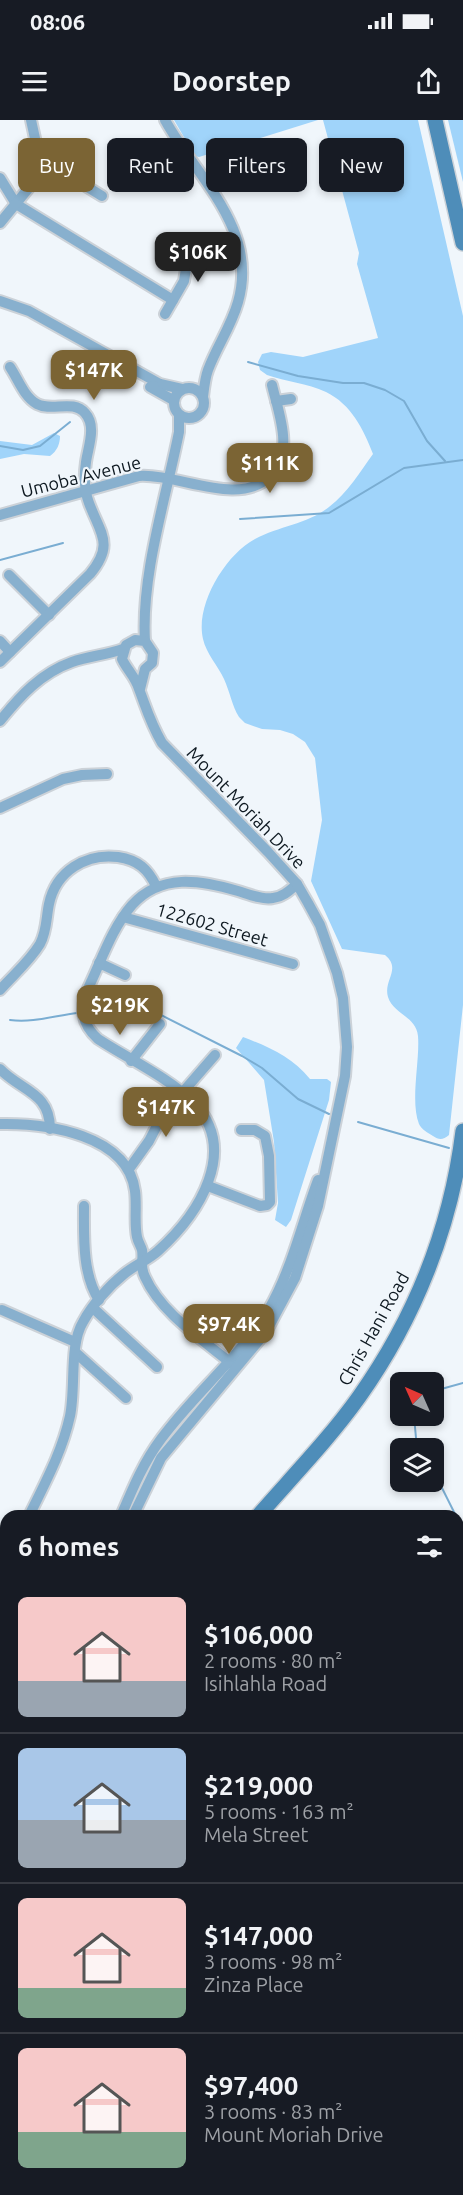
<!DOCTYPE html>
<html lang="en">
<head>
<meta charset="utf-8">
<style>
	body { margin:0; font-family:Ubuntu,sans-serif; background:#242831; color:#f1f3f6; height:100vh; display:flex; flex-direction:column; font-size:22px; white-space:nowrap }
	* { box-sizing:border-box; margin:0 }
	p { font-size:20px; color:#9ea1a6 }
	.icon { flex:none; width:33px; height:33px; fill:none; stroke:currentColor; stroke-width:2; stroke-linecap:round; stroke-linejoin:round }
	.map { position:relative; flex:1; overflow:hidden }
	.drawer { position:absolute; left:0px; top:1390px; width:464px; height:686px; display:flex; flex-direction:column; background:#171b24; border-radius:18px 18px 0 0; box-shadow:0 3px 9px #0003 }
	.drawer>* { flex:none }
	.banner { position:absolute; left:18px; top:18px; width:428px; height:54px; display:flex; gap:12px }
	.needle { width:39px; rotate:315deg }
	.controls { position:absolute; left:390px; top:1252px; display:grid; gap:12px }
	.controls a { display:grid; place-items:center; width:54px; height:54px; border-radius:9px; background:#171b24; box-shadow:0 3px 9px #0003; font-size:30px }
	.price { position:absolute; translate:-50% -51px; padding:0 14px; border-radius:12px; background:#7b6434; color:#fff; font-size:20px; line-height:39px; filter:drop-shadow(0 2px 3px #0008) }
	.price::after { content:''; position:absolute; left:50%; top:36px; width:18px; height:14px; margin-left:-9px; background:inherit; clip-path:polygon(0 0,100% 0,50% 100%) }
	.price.on { background:#222; color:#fff }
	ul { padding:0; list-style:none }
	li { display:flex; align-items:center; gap:18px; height:150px; padding:0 18px }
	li+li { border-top:2px solid #363941 }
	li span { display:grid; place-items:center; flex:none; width:168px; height:120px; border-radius:9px; color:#555 }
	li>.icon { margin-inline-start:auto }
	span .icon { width:72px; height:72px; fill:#fffc; stroke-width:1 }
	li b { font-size:26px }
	h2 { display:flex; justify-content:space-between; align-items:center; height:72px; padding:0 18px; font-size:26px }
	.tag { padding:0 21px; border-radius:9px; background:#171b24; box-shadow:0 3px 9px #0003; font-size:21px; line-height:54px }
	.tag.on { background:#7b6434; color:#fff }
	.status { display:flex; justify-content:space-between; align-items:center; height:42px; padding:0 30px; background:#171b24; direction:ltr }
	.status svg { height:16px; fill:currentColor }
	header { display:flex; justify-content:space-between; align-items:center; height:78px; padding:0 18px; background:#171b24; font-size:27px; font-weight:700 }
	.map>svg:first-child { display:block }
	.green { fill:#a0d4fa }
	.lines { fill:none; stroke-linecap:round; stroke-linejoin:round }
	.stream { stroke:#7aadd2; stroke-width:2 }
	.river { stroke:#7aadd2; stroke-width:15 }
	.minor-casing { stroke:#ccd2d8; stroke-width:14 }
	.secondary-casing { stroke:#ccd2d8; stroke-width:18 }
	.primary-casing { stroke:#ccd2d8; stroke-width:20 }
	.minor { stroke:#88b0ce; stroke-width:10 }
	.secondary { stroke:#4e8db9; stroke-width:15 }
	.primary { stroke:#1673a9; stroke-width:16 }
	.labels { text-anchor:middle; stroke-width:4.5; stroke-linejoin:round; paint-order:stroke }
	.street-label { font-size:18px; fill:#0d1820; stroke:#f0f6fb }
</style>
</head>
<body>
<div class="status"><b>08:06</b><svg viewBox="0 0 49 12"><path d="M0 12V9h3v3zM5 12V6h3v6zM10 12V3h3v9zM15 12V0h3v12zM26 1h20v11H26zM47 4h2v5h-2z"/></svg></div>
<header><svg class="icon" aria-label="menu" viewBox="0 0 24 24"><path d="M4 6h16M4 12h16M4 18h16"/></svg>Doorstep<svg class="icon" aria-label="share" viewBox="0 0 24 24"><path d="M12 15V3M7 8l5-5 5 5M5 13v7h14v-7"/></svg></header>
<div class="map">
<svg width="463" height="2075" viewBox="0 0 463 2075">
	<rect width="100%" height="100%" fill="#f0f6fb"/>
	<!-- green -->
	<g class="green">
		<polygon points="174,0 318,0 199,37 195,36"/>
		<path d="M 323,0 L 418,0 L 463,196 L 463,885 L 449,1015 C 443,1020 439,1020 433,1016 C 428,1013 421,1009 419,1004 C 410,981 420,941 418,916 C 416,896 393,894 388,877 C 383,860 402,849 385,835 L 342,829 L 311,761 L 322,700 L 315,638 L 305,622 L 293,614 L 280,610 L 262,609 L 245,603 L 239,597 C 232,586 230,572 224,559 C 218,546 206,533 203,519 C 195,485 225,435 255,419 C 279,406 308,404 329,387 C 348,372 360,352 373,334 C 364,310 351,284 326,272 C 307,263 286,262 267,255 L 260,250 L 258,242 L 262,234 L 271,232 L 303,237 L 378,218 L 357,144 L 359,133 Z"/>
		<polygon points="448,0 463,0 463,62"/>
		<path d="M 54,313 L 60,316 C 60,324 57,331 50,336 L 24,334 L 0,339 L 0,321 L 32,325 Z"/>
		<path d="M 243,917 C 269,927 292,937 310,959 L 327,959 L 331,962 L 329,980 L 291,1100 L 286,1107 L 275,1100 L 278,1083 L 274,1022 L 264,960 L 236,928 Z"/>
		<polygon points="0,1558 6,1559 6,1647 0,1654"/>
	</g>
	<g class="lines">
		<!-- stream -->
		<g class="stream">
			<polyline points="248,242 298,256 343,263 364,263 385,270 404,281 427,321 445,341"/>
			<polyline points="0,326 23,330 40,326 70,302"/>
			<polyline points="240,399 329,393 404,348 463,340"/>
			<polyline points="0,440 63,423"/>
			<polyline points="90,891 111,883 128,882 155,892 242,936 262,948 298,979 329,994"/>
			<path d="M 10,900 C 32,903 54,896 77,893"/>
			<polyline points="358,1002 449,1028"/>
			<polyline points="434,1271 463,1263"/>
			<polyline points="414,1296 417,1329"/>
			<polyline points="434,1352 456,1396"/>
			<polyline points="458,1401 463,1405"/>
			<polyline points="458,1530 463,1522"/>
			<polyline points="458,1670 463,1682"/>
			<polyline points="458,1987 463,1979"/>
			<polyline points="380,2075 385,2070"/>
		</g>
		<!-- river -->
		<g class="river">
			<polyline points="0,1644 6,1648"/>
			<polyline points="248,2070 253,2075"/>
		</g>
		<defs>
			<g id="minor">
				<path d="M 165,0 C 197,58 259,109 238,182 C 231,207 217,226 208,250 C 205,258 204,268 203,277"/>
				<polyline points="41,46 63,52 102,76"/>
				<polyline points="0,58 16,84 173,180"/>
				<polyline points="0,103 32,64 41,46 31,0"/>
				<polyline points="0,181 29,191 160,264 182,269"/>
				<polyline points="165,194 184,161 188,136"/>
				<polyline points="154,266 150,267 173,280"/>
				<circle cx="189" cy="283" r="15"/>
				<polyline points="276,281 291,279"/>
				<path d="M 0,395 L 139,356 C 177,353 238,387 269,357 C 295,332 279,295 272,265"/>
				<polyline points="9,455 49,495"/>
				<polyline points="0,521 10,532"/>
				<path d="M 145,521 C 141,455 166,378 179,312 L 179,295"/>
				<path d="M 0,542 L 90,454 C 115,424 100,413 89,383 C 84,370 84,356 86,342 C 88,327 97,306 85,293 C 73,279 52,292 37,284 C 24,277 18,259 10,247"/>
				<path d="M 0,601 C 20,576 41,553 72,542 C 89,536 106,535 123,529"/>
				<polyline points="0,688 63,659 82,655 107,654"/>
				<polyline points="123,797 293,844"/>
				<polyline points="99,843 125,855"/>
				<path d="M 0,870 C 13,855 29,842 40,824 C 47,811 46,798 49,784 C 56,751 86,733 118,737 C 138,740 148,749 156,766"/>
				<polyline points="131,941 160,904"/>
				<path d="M 0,949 C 21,971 50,972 50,1009"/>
				<polyline points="182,973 215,935"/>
				<path d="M 0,1004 C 47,1003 128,1015 135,1071 C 137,1086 134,1103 137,1117 C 138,1122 141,1126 142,1130 C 144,1141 139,1145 145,1157 C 161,1193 202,1219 232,1244"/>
				<polyline points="129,1049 149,1021 176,969"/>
				<polyline points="208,1066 260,1086 267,1085 270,1082 269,1036 265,1016 255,1010 241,1010"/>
				<path d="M 84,1086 C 84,1116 82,1154 99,1180"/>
				<polyline points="93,1188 157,1247"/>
				<polyline points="2,1190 75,1222"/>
				<polyline points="75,1232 126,1278"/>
				<path d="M 29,1396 C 45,1363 62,1332 70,1296 C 76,1267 69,1225 83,1202 C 92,1185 109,1166 124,1154 C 135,1145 148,1140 158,1131 C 199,1094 240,1030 193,982 C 169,958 127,938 98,919 C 79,902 80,884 91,862 C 103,836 113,807 132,785 C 161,753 200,760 238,771 C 248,774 262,780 273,778 C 283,777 290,770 297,764"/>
				<path d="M 121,1396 C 132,1370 143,1343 161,1319 C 194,1274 240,1237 269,1189 C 292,1149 302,1103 318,1060"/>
				<path d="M 133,1396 L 161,1338 L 266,1212 L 295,1158 L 318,1086 L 345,956 L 347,927 L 343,878 L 337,853 L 320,805 L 308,783 L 297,764 L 268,732 L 162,623 C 150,602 147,590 139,569 C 135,556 127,550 122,539 L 126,525 L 135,520 L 145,521 L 153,533 L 152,543 L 145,549 L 140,569"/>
				<polyline points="458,1615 463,1613"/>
			</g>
			<g id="secondary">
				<polyline points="435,0 463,123"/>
				<path d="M 258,1396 C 292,1357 329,1319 359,1277 C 415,1198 451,1107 463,1011"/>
				<polyline points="0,1680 6,1673"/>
				<polyline points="0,1696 6,1689"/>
			</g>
			<g id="primary">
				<polyline points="0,1939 6,1946"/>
				<polyline points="0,1998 6,2003"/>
				<polyline points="0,2018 6,2023"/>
				<polyline points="0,2056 6,2059"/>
				<polyline points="22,2070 30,2075"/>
				<polyline points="58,2070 63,2075"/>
				<polyline points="81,2070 87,2075"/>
				<polyline points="112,2070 117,2075"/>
			</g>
		</defs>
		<!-- minor casing -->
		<use href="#minor" class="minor-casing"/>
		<!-- secondary casing -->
		<use href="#secondary" class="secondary-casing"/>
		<!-- primary casing -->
		<use href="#primary" class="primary-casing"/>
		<!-- minor -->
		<use href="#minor" class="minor"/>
		<!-- secondary -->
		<use href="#secondary" class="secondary"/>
		<!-- primary -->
		<use href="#primary" class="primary"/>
	</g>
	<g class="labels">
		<!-- street labels -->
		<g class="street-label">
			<text transform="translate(81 357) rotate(-14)" y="6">Umoba Avenue</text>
			<text transform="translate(246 688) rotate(46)" y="6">Mount Moriah Drive</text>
			<text transform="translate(212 805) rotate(16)" y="6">122602 Street</text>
			<text transform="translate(374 1209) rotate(-61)" y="6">Chris Hani Road</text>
		</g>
	</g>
</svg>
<div class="controls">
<a><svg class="needle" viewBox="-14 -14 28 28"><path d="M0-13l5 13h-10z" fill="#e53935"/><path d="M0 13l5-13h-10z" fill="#9ea1a6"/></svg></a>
<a><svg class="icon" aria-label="layers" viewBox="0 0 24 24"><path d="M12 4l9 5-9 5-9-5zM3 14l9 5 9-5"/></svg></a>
</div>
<b class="price on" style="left:198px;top:163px">$106K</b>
<b class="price" style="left:94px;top:281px">$147K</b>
<b class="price" style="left:270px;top:374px">$111K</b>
<b class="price" style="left:120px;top:916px">$219K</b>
<b class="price" style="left:166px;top:1018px">$147K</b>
<b class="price" style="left:229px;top:1235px">$97.4K</b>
<div class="banner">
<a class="tag on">Buy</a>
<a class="tag">Rent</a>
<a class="tag">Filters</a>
<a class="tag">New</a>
</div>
<section class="drawer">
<h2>6 homes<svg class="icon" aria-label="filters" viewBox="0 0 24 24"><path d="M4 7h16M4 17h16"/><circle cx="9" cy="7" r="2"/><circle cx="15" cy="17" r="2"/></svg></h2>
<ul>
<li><span style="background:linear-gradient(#f6c9c9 70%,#9aa5b1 0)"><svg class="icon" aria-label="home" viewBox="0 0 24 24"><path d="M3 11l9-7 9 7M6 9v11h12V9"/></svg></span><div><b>$106,000</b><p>2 rooms · 80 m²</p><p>Isihlahla Road</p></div></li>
<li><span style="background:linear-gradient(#a9c7e8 60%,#9aa5b1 0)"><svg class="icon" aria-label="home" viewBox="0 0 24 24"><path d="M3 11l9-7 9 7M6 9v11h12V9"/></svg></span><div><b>$219,000</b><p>5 rooms · 163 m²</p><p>Mela Street</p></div></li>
<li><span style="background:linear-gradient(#f6c9c9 75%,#7fa58c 0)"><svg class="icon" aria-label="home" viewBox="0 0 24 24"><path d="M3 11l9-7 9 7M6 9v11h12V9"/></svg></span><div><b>$147,000</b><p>3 rooms · 98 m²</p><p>Zinza Place</p></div></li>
<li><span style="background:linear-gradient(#f6c9c9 70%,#7fa58c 0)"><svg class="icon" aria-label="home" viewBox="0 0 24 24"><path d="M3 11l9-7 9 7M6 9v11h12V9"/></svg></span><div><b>$97,400</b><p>3 rooms · 83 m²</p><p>Mount Moriah Drive</p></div></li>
</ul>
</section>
</div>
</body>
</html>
